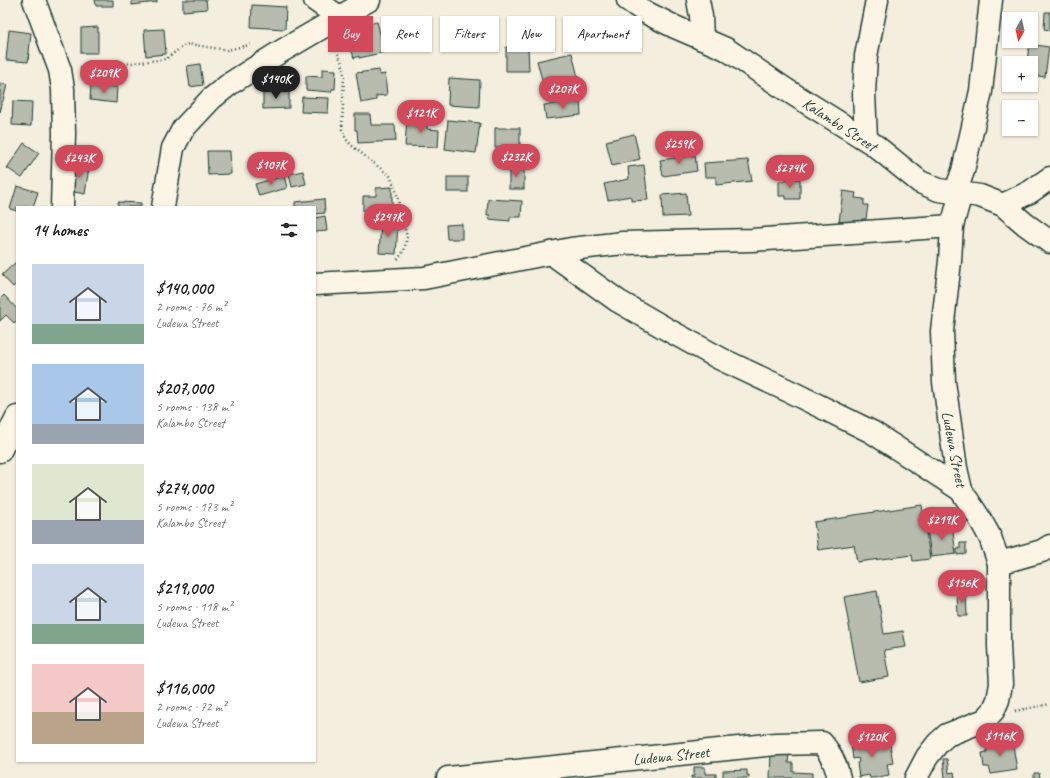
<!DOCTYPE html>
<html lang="en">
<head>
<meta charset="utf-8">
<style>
	body { margin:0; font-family:Caveat,sans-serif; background:#f6f6f6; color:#222; height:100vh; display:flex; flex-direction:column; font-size:15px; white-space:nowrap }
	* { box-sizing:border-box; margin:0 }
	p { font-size:13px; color:#767676 }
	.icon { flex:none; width:22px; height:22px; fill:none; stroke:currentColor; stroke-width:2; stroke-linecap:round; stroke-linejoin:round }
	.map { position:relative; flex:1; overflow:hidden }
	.details { position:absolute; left:16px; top:206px; width:300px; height:556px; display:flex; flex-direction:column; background:#fff; border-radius:0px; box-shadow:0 1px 3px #0004 }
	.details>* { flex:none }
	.banner { position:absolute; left:328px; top:16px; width:380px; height:36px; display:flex; gap:8px }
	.needle { width:26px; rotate:188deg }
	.buttons { position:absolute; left:1002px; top:12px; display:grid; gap:8px }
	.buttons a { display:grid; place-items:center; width:36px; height:36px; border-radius:0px; background:#fff; box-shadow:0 1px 3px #0004; font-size:20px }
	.price { position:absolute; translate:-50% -34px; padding:0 9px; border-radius:14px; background:#d1495b; color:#fff; font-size:13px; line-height:26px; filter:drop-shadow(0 1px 2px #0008) }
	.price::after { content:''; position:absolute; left:50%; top:24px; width:12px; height:9px; margin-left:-6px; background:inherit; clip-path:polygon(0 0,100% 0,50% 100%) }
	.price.selected { background:#222; color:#fff }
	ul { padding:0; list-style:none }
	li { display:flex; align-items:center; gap:12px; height:100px; padding:0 16px }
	li span { display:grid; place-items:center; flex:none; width:112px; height:80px; border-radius:0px; color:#555 }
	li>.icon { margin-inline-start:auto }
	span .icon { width:48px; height:48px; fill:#fffc; stroke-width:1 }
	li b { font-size:17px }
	h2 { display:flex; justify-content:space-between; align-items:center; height:48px; padding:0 16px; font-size:17px }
	.chip { padding:0 14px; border-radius:0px; background:#fff; box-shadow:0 1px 3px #0004; font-size:14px; line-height:36px }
	.chip.selected { background:#d1495b; color:#fff }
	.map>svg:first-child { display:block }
	.building { fill:#b8bcae; stroke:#1f3d34 }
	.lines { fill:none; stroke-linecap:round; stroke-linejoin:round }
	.minor-casing { stroke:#1f3d34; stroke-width:25 }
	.path { stroke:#1f3d34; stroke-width:2.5; stroke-dasharray:1 3; stroke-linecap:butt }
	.minor { stroke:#fcf5e5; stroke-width:22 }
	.labels { text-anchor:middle; stroke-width:3; stroke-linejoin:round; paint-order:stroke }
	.street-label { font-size:16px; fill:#1f3d34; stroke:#fcf5e5 }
</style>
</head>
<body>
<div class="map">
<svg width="1050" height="778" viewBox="0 0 1050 778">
	<rect width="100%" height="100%" fill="#f3eede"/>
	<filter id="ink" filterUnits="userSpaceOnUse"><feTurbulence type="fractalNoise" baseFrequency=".025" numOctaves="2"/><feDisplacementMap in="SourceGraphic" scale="8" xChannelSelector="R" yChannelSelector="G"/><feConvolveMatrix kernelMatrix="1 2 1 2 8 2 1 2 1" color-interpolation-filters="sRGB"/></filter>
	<g filter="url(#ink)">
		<!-- building -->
		<g class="building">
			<polygon points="95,0 113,0 113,6 96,6"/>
			<polygon points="132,0 157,0 157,2 132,5"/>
			<polygon points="183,0 206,0 207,9 183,11"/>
			<polygon points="252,5 286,7 285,29 251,27"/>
			<polygon points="1045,12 1050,12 1050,30 1044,29"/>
			<polygon points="365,19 367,24 377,22 385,52 359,58 359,56 354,58 347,35 353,33 350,23"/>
			<polygon points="98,27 98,53 81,53 81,28"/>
			<polygon points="164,29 166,54 146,56 144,30"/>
			<polygon points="9,30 31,33 28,62 6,60"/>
			<polygon points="1029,44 1049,47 1045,77 1031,75 1031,63 1027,63"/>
			<polygon points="528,46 529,71 506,71 506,47"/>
			<polygon points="572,53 582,93 548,102 537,61"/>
			<polygon points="200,64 203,85 190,87 187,66"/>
			<polygon points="322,69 336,70 335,89 332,89 331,92 306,90 306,76 322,77"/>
			<polygon points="379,70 380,75 385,74 387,95 376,96 376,100 361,103 356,73"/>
			<polygon points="290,75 290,87 255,89 255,76"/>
			<polygon points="449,78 480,80 479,107 448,105"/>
			<polygon points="0,83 7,85 0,112"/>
			<polygon points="91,84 117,87 116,103 90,100"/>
			<polygon points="289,92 289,108 263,109 263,93"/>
			<polygon points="302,97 329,98 328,113 301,112"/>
			<polygon points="13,101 32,102 31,126 12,125"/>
			<polygon points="580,101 581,115 546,119 544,105"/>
			<polygon points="355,114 370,114 371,125 395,125 396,141 358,143 357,130 355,130"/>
			<polygon points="407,118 427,119 427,129 439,130 438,147 405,146"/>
			<polygon points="448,120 480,123 476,153 445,149"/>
			<polygon points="495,128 520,128 520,147 495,148"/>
			<polygon points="634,134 640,159 612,166 606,141"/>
			<polygon points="24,143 39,153 22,178 7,168"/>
			<polygon points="207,151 230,151 231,174 208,175"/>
			<polygon points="695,155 697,171 663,176 660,160"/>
			<polygon points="748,160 752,181 716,185 716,177 705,177 704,163"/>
			<polygon points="72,165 89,167 85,194 69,191"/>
			<polygon points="644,165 648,200 631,201 631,196 608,200 604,184 629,179 628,167"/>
			<rect x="509" y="167" width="15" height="22"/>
			<polygon points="303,171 306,184 292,187 289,174"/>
			<polygon points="284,176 287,188 259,196 255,184"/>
			<rect x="447" y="177" width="21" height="15"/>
			<polygon points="786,179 800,179 800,199 786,199 786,196 779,196 779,181 786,181"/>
			<polygon points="17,186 38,192 33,207 17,207 17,211 10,209"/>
			<polygon points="392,187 392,210 363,211 363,196 376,196 376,188"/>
			<polygon points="843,191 856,193 855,198 864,199 864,205 868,205 866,219 862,219 861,224 839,222"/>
			<polygon points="686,193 688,216 663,217 662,195"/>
			<polygon points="324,199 325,213 315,214 315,207 295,207 295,202"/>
			<polygon points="488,199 522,201 521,217 510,217 510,221 489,219 490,215 487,215"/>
			<polygon points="118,202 141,203 141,207 118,207"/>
			<polygon points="325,216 327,231 315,232 315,218"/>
			<polygon points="381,223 398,224 396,254 379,253"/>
			<polygon points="462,224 462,239 447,239 446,225"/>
			<polygon points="17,261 17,283 13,287 2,275"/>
			<polygon points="4,295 17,309 17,320 14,323 6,315 0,321 0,299"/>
			<polygon points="922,505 930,559 913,561 912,555 857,562 854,545 818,550 814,522 848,517 848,516"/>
			<polygon points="952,525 956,554 931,557 927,528"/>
			<polygon points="960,543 966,543 966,554 957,555 957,549 960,549"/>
			<polygon points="967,570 967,587 957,587 956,571"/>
			<polygon points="877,591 884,634 903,631 906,647 884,650 889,677 859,682 844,597"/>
			<polygon points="957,593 966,593 967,616 958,616"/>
			<polygon points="876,739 877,746 890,744 893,763 887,764 889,775 873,778 870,778 869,775 859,777 857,763 859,762 858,758 853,759 851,743"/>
			<polygon points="1012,739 1017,770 991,774 989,767 984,767 982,753 987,752 986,742"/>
			<polygon points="771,753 789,754 788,763 793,763 793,772 812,773 812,778 770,778"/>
			<polygon points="943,759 947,759 949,773 954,772 955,778 945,778"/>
			<polygon points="694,767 705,767 705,774 716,774 716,778 691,778 691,776 694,776"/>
			<polygon points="747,770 747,775 749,775 749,778 723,778 723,771"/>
			<polygon points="1034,773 1039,773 1040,778 1034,778"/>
		</g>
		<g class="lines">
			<defs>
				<g id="minor">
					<polyline points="34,0 60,70 63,89 64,134 62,207"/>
					<polyline points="315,0 339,17"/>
					<polyline points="628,0 647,13 675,27 726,49 785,89 873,144 920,182 939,190 980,196 1003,205 1025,224 1050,242"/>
					<polyline points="698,0 701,16 702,39"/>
					<polyline points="866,139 864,93 866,56 877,0"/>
					<polyline points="955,193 963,171 981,91 991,0"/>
					<polyline points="1003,205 1030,192 1050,178"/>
					<polyline points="163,207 173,148 183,129 211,99 231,83 280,52 369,0"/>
					<polyline points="551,253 618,301 670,331 721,359 791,392 872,432 961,490"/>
					<polyline points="315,284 424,278 571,249 623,243 752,240 952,226"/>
					<polyline points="0,451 17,417"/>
					<polyline points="999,563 1042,551 1050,546"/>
					<path d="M 448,778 L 776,744 L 822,743 C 831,754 836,764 839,778"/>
					<polyline points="916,778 927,757 938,743 947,735 985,720 993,711 998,700 1001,684 999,646 999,563 990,537 980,519 961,490 956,468 944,382 942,331 950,261 952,226 961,193"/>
				</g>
			</defs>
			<!-- minor casing -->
			<use href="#minor" class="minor-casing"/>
			<!-- path -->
			<g class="path">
				<polyline points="333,43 342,63 344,75 342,129 346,139 351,145 390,176 396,191 407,237 404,251 397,260"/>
				<polyline points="80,68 107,66 166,59 183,46 188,44 227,50 253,44"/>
				<polyline points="1015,711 1050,704"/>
			</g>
			<!-- minor -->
			<use href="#minor" class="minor"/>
		</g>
	</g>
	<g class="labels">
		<!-- street labels -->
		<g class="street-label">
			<text transform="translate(840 124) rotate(33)" y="6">Kalambo Street</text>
			<text transform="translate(955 449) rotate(79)" y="6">Ludewa Street</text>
			<text transform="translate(671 755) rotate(-6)" y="6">Ludewa Street</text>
		</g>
	</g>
</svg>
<div class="buttons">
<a><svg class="needle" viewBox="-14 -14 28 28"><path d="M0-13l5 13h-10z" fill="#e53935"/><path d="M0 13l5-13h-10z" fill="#767676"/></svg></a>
<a>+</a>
<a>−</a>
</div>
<b class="price" style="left:104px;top:94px">$209K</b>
<b class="price selected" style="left:276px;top:100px">$140K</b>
<b class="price" style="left:563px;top:110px">$207K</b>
<b class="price" style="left:421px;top:134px">$121K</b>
<b class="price" style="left:679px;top:165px">$259K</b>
<b class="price" style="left:516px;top:178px">$232K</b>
<b class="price" style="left:79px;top:179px">$243K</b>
<b class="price" style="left:271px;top:186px">$107K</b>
<b class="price" style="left:790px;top:189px">$274K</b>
<b class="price" style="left:388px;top:238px">$247K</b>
<b class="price" style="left:942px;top:541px">$219K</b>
<b class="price" style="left:962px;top:604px">$156K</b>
<b class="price" style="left:1000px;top:757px">$116K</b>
<b class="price" style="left:872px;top:758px">$120K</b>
<div class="banner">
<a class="chip selected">Buy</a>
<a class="chip">Rent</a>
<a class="chip">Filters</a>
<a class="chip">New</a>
<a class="chip">Apartment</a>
</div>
<section class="details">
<h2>14 homes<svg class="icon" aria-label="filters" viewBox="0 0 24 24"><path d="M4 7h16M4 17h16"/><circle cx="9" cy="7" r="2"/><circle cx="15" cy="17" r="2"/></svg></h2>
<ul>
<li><span style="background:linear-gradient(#c9d6e8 75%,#7fa58c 0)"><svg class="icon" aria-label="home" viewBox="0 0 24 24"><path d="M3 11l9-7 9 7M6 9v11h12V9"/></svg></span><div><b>$140,000</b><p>2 rooms · 76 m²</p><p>Ludewa Street</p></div></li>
<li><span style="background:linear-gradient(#a9c7e8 75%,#9aa5b1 0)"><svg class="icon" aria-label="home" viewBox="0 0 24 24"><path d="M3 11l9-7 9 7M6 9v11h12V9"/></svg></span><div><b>$207,000</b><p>5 rooms · 138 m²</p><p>Kalambo Street</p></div></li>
<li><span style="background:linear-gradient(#dfe7d0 70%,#9aa5b1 0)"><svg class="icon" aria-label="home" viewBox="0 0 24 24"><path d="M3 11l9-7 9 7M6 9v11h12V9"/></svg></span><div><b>$274,000</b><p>5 rooms · 173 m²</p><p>Kalambo Street</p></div></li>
<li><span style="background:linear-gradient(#c9d6e8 75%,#7fa58c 0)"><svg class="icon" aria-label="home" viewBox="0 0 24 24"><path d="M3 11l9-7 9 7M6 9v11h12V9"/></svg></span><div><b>$219,000</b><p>5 rooms · 118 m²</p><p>Ludewa Street</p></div></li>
<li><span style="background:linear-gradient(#f6c9c9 60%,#b9a48a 0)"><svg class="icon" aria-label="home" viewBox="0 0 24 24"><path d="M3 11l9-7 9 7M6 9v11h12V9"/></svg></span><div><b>$116,000</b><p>2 rooms · 72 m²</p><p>Ludewa Street</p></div></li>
</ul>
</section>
</div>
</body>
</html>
